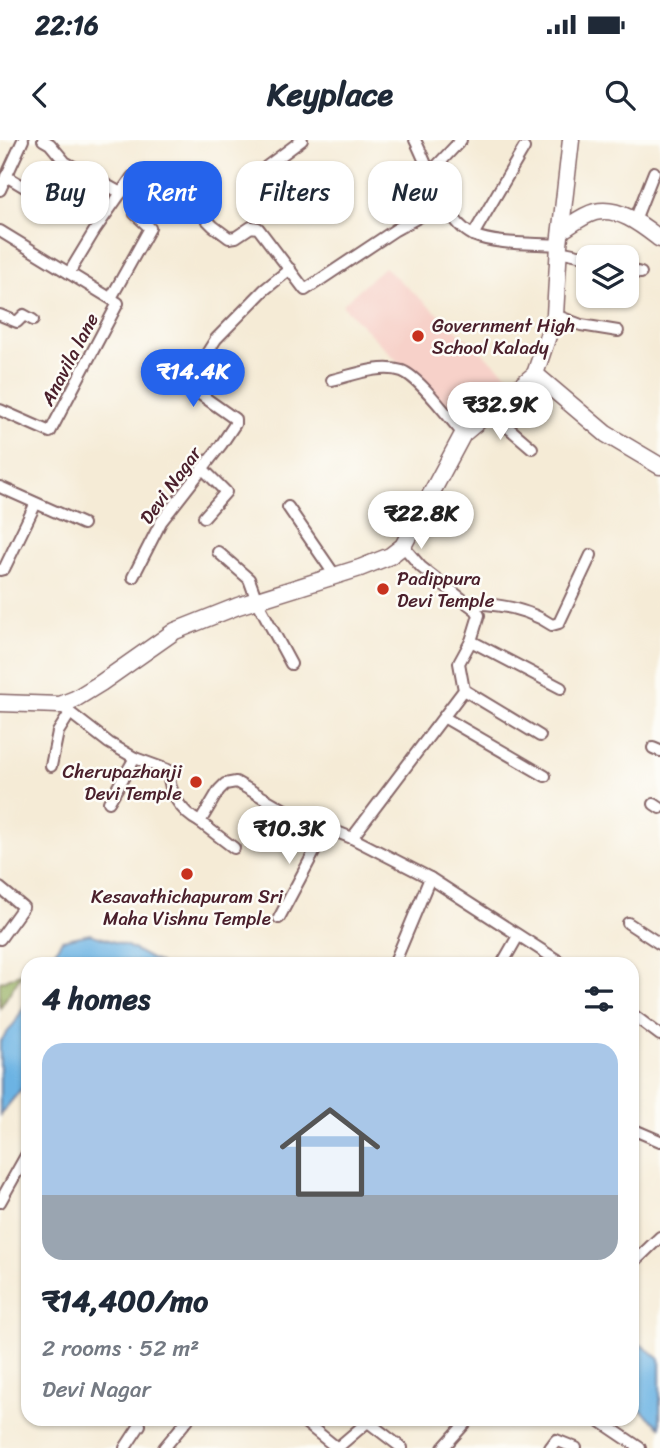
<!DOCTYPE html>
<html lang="en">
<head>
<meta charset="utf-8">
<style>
	body { margin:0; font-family:Sriracha,sans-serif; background:#f6f6f7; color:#1f2937; height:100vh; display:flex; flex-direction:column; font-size:26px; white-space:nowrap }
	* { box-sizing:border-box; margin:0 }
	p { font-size:23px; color:#747a83 }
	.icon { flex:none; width:38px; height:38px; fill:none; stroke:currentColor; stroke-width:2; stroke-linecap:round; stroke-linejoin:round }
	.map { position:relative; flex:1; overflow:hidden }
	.panel { position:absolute; left:21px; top:817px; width:618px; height:469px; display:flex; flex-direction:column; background:#fff; border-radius:21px; box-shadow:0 2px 5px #0004 }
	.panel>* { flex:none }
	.hud { position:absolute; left:21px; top:21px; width:620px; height:63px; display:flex; gap:14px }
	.controls { position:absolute; left:576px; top:105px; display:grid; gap:14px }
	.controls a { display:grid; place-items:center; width:63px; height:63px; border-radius:14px; background:#fff; box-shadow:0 2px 5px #0004; font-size:35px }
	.price { position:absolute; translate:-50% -60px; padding:0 16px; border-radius:24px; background:#fff; color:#222; font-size:23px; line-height:46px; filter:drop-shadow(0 2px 4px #0008) }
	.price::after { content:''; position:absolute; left:50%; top:42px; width:21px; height:16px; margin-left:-10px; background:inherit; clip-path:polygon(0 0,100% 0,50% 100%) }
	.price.on { background:#2563eb; color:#fff }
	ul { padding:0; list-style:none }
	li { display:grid; align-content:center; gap:14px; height:371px; padding:0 21px }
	li span { display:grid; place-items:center; height:217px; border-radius:21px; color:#555 }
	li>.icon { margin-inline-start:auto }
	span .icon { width:126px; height:126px; fill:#fffc; stroke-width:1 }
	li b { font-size:30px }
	h2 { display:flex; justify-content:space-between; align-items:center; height:84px; padding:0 21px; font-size:30px }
	.pill { padding:0 24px; border-radius:21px; background:#fff; box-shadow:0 2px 5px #0004; font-size:24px; line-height:63px }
	.pill.on { background:#2563eb; color:#fff }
	.status { display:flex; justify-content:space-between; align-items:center; height:49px; padding:0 35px; background:#fff; direction:ltr }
	.status svg { height:19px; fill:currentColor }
	header { display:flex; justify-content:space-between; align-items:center; height:91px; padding:0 21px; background:#fff; font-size:32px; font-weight:800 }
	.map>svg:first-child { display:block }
	.built { fill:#f7d1c9 }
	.forest { fill:url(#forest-crowns); stroke:#706746; stroke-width:2 }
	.water { fill:#6cb3e3; stroke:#5b6987; stroke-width:2 }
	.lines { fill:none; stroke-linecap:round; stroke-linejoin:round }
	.street-casing { stroke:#866667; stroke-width:14 }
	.secondary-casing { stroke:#866667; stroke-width:19 }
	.street { stroke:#fff; stroke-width:10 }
	.secondary { stroke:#fff; stroke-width:16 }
	.poi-dot { fill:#c8321e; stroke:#fdfcf7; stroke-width:2.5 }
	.labels { text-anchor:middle; stroke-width:5; stroke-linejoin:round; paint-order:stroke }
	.poi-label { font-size:19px; fill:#4a1f2b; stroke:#fdfcf7; text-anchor:start }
	.street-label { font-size:19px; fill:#4a1f2b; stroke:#fdfcf7 }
</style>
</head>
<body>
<div class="status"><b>22:16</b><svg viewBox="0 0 49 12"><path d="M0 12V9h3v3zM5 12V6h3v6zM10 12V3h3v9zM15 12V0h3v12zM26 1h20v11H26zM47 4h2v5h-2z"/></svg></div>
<header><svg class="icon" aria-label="back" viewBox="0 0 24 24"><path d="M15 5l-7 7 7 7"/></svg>Keyplace<svg class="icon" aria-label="search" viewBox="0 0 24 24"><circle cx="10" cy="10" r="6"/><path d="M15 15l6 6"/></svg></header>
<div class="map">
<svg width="660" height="1308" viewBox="0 0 660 1308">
	<defs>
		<pattern id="forest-crowns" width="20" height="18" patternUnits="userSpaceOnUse" patternTransform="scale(1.75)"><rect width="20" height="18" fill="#95af60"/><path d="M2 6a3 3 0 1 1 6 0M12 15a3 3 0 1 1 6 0" fill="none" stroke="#7c8e4f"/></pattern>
	</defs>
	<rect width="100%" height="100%" fill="#fdfcf7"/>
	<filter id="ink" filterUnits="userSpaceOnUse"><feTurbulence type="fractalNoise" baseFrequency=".0143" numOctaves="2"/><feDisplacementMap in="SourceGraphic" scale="14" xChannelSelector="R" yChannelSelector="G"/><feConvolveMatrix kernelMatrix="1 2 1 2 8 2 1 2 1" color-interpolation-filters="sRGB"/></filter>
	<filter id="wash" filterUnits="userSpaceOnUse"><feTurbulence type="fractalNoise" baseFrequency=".00686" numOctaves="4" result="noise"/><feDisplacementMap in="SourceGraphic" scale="28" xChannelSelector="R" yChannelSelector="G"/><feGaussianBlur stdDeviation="1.57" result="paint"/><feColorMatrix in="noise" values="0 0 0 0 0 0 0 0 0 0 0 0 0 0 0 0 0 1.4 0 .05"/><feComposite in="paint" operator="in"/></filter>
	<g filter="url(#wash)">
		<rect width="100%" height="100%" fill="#f5ebd6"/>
		<!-- built -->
		<polygon class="built" points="384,127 510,237 464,282 403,227 342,165"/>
		<!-- forest -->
		<polygon class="forest" points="22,833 0,868 0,842"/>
		<!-- water -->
		<g class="water">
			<polygon points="90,794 127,806 161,824 47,824 62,800"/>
			<polygon points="28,859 28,941 0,975 0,902 16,881"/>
			<polygon points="632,1198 660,1219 660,1287 632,1262"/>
		</g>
	</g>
	<g filter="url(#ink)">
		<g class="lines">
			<defs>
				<g id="street">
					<polyline points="43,0 50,4 65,22 121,53"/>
					<path d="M 415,0 C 429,27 445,82 473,95 C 496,105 534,103 559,105"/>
					<polyline points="266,27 302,0"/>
					<polyline points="431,32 461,0"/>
					<polyline points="6,36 61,69"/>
					<polyline points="0,50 23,0"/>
					<polyline points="187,60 213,86 229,98 236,97 251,87 258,88 305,150 395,90 444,63"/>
					<polyline points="635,80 654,32"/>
					<polyline points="0,91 118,163 50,292 0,270"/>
					<polyline points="473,95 524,8"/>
					<polyline points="559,111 588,117"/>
					<polyline points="626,129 641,133"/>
					<polyline points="69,133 95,90 132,37"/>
					<polyline points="111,158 150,88 135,74 161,32"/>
					<polyline points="0,175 17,182 24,175 33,180"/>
					<polyline points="555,175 581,185 618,191"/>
					<path d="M 332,240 C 353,235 381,224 402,231 C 419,237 450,279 463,294"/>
					<polyline points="490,272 532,308"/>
					<polyline points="202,328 226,352 204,377"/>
					<polyline points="0,347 83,384"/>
					<polyline points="288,367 336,437"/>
					<polyline points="218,412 249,439 257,461 291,524"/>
					<polyline points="0,430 4,429 35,365"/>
					<polyline points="133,437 161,382 221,305 235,284 235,279 187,245 216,199 264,150 290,129"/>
					<path d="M 468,464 C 497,463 528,469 552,485 L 559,483 L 591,415"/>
					<polyline points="471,501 561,548"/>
					<polyline points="464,550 540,596"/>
					<path d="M 60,565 L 109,603 L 135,618 L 168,630 C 169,652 180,672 200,682 L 219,650 L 225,644 L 236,642 L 292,674 L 352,698 L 430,738 L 563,824"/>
					<polyline points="445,578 545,636"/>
					<polyline points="653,608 660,611"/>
					<polyline points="51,626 58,592 70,573"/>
					<polyline points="109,662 135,618"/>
					<polyline points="654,664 660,668"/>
					<polyline points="200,682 234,708"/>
					<polyline points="352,698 464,550 459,523 471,501 479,475 476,470 421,427 403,406"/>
					<polyline points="0,748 23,767 0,799"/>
					<polyline points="279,778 327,688"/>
					<polyline points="628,783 660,804"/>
					<polyline points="394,824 430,738"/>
					<polyline points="502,824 518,796"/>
					<polyline points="632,874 660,895"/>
					<polyline points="632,989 660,1001"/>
					<polyline points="0,1062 28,1012"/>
					<polyline points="632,1124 660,1097"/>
					<polyline points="301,1279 337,1308"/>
					<polyline points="597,1279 640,1308"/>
					<polyline points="368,1282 402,1308"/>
					<polyline points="125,1308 140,1285"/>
					<polyline points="164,1308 188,1279"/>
					<polyline points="337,1308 371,1279"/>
					<polyline points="443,1308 469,1279"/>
					<polyline points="550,1308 556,1300 576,1308"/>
				</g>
				<g id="secondary">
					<path d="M 561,91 C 571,85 583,75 595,72 C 619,66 643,86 660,99"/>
					<polyline points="535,234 606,294 660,326"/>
					<polyline points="0,563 60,565 75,559 101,543 175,491 238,466 360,428 390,416 403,406 463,294 535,234 555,175 559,105 571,0"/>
				</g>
			</defs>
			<!-- street casing -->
			<use href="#street" class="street-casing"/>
			<!-- secondary casing -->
			<use href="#secondary" class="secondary-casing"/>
			<!-- street -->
			<use href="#street" class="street"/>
			<!-- secondary -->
			<use href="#secondary" class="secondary"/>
		</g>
	</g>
	<!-- markers -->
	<g class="poi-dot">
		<circle cx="418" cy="196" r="7"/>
		<circle cx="383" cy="449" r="7"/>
		<circle cx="196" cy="642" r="7"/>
		<circle cx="187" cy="734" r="7"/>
	</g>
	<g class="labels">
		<!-- poi labels -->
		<g class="poi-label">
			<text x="432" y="192">Government High<tspan x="432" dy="22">School Kalady</tspan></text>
			<text x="397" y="445">Padippura<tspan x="397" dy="22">Devi Temple</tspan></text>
			<text x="182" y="638" text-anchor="end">Cherupazhanji<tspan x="182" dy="22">Devi Temple</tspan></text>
			<text x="187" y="763" text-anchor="middle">Kesavathichapuram Sri<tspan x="187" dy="22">Maha Vishnu Temple</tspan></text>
		</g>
		<!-- street labels -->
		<g class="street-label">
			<text transform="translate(69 219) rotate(-62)" y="7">Anavila lane</text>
			<text transform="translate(170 345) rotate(-54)" y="7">Devi Nagar</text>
		</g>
	</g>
</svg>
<div class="controls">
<a><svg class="icon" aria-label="layers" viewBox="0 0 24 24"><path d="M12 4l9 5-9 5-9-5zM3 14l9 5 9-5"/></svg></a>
</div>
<b class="price on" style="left:193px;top:269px">₹14.4K</b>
<b class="price" style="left:500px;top:302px">₹32.9K</b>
<b class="price" style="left:421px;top:411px">₹22.8K</b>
<b class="price" style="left:289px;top:726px">₹10.3K</b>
<div class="hud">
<a class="pill">Buy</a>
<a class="pill on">Rent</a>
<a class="pill">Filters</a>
<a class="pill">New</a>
</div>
<section class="panel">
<h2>4 homes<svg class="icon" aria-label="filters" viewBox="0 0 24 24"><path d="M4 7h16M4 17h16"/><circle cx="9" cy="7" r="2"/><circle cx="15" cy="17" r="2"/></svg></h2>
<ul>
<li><span style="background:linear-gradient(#a9c7e8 70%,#9aa5b1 0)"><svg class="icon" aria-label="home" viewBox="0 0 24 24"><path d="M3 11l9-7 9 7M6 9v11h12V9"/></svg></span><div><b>₹14,400/mo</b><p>2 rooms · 52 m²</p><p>Devi Nagar</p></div></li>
</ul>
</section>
</div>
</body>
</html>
